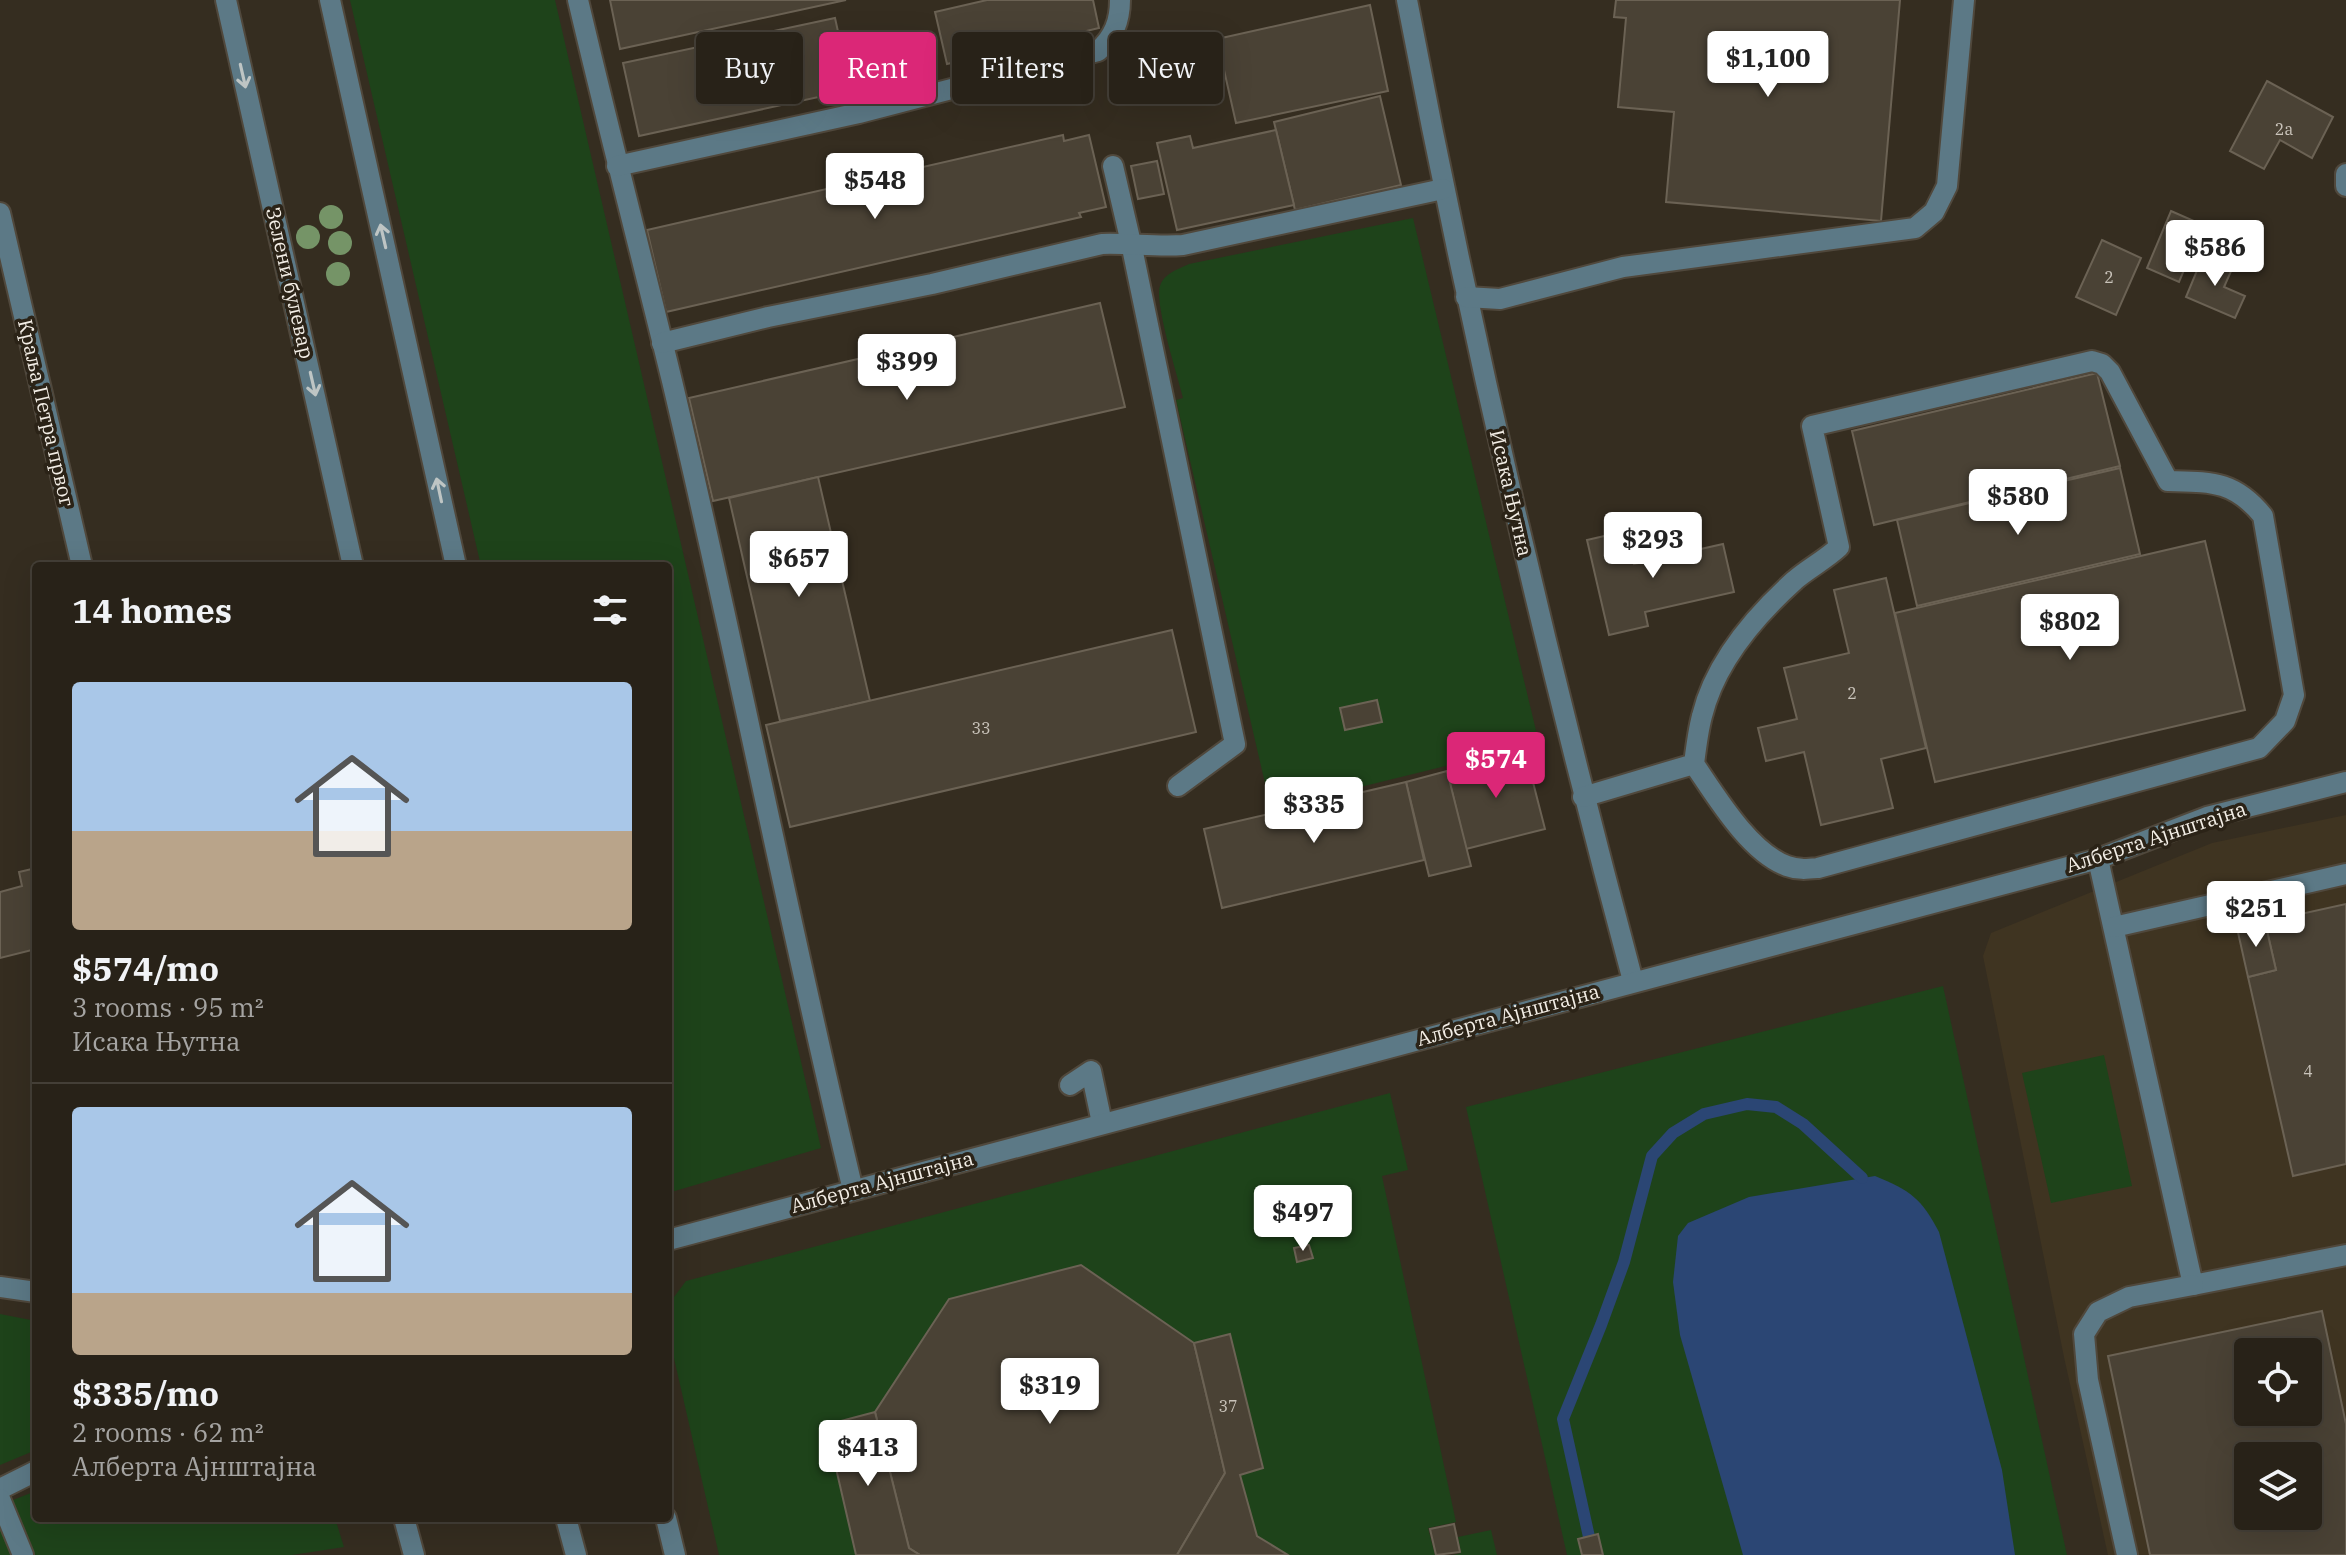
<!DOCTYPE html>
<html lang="en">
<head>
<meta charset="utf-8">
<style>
	body { margin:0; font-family:"IBM Plex Serif",serif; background:#342f25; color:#f1f3f6; height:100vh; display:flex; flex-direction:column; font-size:30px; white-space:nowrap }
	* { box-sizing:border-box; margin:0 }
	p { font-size:26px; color:#a5a4a2 }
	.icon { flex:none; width:44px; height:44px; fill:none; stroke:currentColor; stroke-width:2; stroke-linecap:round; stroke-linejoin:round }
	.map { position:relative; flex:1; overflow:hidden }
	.sheet { position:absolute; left:32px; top:562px; width:640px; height:960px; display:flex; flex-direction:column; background:#282218; border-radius:8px; box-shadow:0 8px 32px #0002,0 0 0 2px #443f37 }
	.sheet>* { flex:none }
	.top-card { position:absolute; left:696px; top:32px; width:760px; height:72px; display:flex; gap:16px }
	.tools { position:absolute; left:2234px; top:1338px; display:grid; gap:16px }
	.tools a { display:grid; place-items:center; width:88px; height:88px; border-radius:8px; background:#282218; box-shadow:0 8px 32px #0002,0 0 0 2px #443f37; font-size:40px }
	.price { position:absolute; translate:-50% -68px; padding:0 18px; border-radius:8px; background:#fff; color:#222; font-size:26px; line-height:52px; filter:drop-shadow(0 2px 4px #0008) }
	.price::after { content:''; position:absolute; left:50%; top:48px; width:24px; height:18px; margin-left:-12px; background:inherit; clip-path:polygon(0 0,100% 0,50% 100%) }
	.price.on { background:#db2777; color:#fff }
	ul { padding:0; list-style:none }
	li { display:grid; align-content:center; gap:16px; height:424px; padding:0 40px }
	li+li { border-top:2px solid #443f37 }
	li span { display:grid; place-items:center; height:248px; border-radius:8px; color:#555 }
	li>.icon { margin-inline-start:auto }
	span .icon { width:144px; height:144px; fill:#fffc; stroke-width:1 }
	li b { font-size:34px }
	h2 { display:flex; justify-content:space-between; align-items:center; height:96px; padding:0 40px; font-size:34px }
	.tag { padding:0 28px; border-radius:8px; background:#282218; box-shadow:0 8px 32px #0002,0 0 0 2px #443f37; font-size:28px; line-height:72px }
	.tag.on { background:#db2777; color:#fff }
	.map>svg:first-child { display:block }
	.built { fill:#3f3421; fill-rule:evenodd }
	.green { fill:#1e431a }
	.water { fill:#2b4674 }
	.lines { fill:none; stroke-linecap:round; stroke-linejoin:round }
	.stream { stroke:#2b4674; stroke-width:12 }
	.building { fill:#4a4235; stroke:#6b6254; stroke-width:2; fill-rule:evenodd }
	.minor-casing { stroke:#50483c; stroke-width:24 }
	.minor { stroke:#5c7986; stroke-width:20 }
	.tree { fill:#759467 }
	.oneway { stroke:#bec5c4 }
	.labels { text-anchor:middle; stroke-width:7; stroke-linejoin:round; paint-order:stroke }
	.number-label { font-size:16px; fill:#c9c3ba }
	.street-label { font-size:20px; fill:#f3eee6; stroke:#2b2317 }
</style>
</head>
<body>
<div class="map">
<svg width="2346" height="1555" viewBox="0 0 2346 1555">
	<rect width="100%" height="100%" fill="#352d20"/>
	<!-- built -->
	<path class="built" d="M 2346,815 L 2346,1555 L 2108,1555 L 2064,1357 L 1983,956 L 1991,933 L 2212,843 ZM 2248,1352 L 2308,1352 L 2308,1412 L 2248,1412 ZM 2248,1456 L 2308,1456 L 2308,1516 L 2248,1516 Z"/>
	<!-- green -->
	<g class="green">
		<polygon points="350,0 555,0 821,1148 668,1193 668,566 481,566"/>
		<path d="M 1413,218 L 1539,743 L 1271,809 L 1176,400 L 1183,398 C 1178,377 1154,303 1160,286 C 1164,273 1179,269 1189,264 Z"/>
		<polygon points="1943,986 2067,1555 1567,1555 1466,1107"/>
		<polygon points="2104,1055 2132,1186 2051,1203 2022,1073"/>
		<polygon points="1390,1093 1408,1170 1382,1176 1456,1522 1428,1528 1435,1555 719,1555 668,1332 671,1301 686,1281"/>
		<polygon points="0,1314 36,1321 36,1450 0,1465"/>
		<polygon points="36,1491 36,1518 335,1518 344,1547 292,1555 0,1555 0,1505"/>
		<polygon points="1491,1530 1497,1555 1453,1555 1461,1553 1458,1537"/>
	</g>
	<!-- water -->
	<path class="water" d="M 1875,1176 C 1911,1191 1921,1198 1939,1232 L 2002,1470 L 2015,1555 L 1743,1555 L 1680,1335 L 1673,1282 L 1678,1236 L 1688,1223 L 1749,1197 Z"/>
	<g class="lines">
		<!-- stream -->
		<polyline class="stream" points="1593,1555 1563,1419 1601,1325 1624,1262 1652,1156 1673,1133 1704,1114 1747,1104 1776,1107 1803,1124 1862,1178"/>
	</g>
	<!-- building -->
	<g class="building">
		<polygon points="610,0 846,0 620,49"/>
		<polygon points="987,0 1093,0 1099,28 947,64 935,12"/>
		<polygon points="1616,0 1900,0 1881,221 1666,202 1674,112 1618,107 1626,18 1614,17"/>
		<polygon points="1370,5 1388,91 1236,123 1217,39"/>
		<polygon points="835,18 851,90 639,136 623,63"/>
		<polygon points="914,33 925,77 903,83 892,39"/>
		<polygon points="2267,81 2333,117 2312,158 2280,140 2264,169 2230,151"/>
		<polygon points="1380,96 1401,185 1295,210 1274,122"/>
		<polygon points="1276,130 1294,205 1177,230 1157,143 1190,136 1193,148"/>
		<polygon points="1063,135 1064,141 1089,135 1106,207 1079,213 1081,217 666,312 647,230"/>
		<polygon points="1157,161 1164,194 1138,199 1131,166"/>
		<polygon points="2171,211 2203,225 2179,282 2147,268"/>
		<polygon points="2102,240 2141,258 2116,315 2076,297"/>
		<polygon points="2203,256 2232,269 2224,287 2245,296 2235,318 2186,297"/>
		<polygon points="1100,303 1125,407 713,501 689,398"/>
		<polygon points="2097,373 2120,466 1874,525 1852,431"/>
		<polygon points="2120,468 2140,554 1917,606 1897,520"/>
		<polygon points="818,477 870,701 780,721 729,498"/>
		<polygon points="1626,531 1634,564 1723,544 1734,592 1645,612 1648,626 1609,635 1587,540"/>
		<polygon points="2205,541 2245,710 1935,782 1895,613"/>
		<polygon points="1886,578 1926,748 1881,759 1893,808 1821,825 1804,752 1766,761 1758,728 1797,719 1784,668 1849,653 1834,590"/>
		<polygon points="1172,630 1196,732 790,827 766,725"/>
		<polygon points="1377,700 1382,722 1345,730 1340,708"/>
		<polygon points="1525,751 1545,829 1466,849 1447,771"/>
		<polygon points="1447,771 1471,866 1429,876 1406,782"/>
		<polygon points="1406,782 1424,860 1222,908 1204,829"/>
		<polygon points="36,868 36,949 0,958 0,892 22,886 19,872"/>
		<polygon points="2346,904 2346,1164 2293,1176 2248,977 2276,970 2265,922"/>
		<polygon points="2265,922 2276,970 2248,977 2237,928"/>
		<polygon points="1309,1245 1313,1258 1297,1262 1294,1248"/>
		<polygon points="1081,1265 1194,1343 1225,1473 1177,1555 920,1555 909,1548 875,1412 949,1299"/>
		<path d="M 2322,1311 L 2346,1424 L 2346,1555 L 2150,1555 L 2108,1356 ZM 2248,1352 L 2308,1352 L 2308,1412 L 2248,1412 ZM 2248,1456 L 2308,1456 L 2308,1516 L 2248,1516 Z"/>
		<polygon points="1230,1334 1263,1468 1240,1475 1257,1536 1288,1555 1177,1555 1225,1473 1194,1343"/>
		<polygon points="875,1412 909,1548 920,1555 856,1555 826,1425"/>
		<polygon points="1454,1524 1460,1552 1436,1555 1430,1529"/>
		<polygon points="1598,1534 1603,1555 1582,1555 1578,1539"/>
	</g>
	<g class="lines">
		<defs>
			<g id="minor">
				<polyline points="226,0 353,566"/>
				<polyline points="330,0 456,566"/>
				<path d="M 578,0 C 608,128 641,254 672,381 C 736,650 788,921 853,1190"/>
				<path d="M 1407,0 C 1470,330 1546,657 1633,981"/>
				<path d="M 617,166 L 859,113 L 1098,51 C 1114,37 1120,21 1120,0"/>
				<polyline points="1113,166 1131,243 1235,744 1178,786"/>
				<polyline points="2346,174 2346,186"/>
				<polyline points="0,213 82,566"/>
				<polyline points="1466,297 1500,299 1623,267 1915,228 1934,212 1947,186 1964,0"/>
				<path d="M 662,343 L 768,317 L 932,284 L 1102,244 C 1129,243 1156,247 1183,245 L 1443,189"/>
				<path d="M 1583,797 L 1694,764 C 1716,796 1749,852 1787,866 C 1798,870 1807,869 1818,868 L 2259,748 L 2285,721 L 2294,695 L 2263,516 C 2234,480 2210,482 2168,481 L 2110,372 L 2102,364 L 2092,361 L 1812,426 L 1839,547 C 1825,560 1809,568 1795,580 C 1755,616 1715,662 1702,716 C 1698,731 1696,748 1694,764"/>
				<polyline points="2098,859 2193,1285 2346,1255"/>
				<polyline points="2114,927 2346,874"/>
				<polyline points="1070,1085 1091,1071 1102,1123"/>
				<polyline points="668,1240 2098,859 2207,817 2346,782"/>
				<polyline points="0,1287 36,1292"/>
				<polyline points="0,1489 36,1471"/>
				<polyline points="0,1499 23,1555"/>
				<polyline points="404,1518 414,1555"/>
				<polyline points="566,1518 576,1555"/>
				<polyline points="666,1518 675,1555"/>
				<polyline points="2127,1555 2088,1380 2084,1334 2098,1312 2129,1297 2193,1285"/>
			</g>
		</defs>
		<!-- minor casing -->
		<use href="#minor" class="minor-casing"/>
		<!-- minor -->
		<use href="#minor" class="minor"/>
	</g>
	<!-- trees -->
	<g class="tree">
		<circle cx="331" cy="217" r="12"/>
		<circle cx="308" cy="237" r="12"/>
		<circle cx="340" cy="243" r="12"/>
		<circle cx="338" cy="274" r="12"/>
	</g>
	<!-- one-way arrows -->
	<defs><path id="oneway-shaft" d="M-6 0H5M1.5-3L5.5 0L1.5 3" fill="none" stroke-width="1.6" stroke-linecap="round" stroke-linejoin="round" transform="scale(2)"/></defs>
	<g class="oneway">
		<use href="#oneway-shaft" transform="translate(243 76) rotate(77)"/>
		<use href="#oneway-shaft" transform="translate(383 236) rotate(-103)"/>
		<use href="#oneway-shaft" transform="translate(313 384) rotate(77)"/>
		<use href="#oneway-shaft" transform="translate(439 490) rotate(-102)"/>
	</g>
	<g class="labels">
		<!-- number labels -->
		<g class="number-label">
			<text x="2284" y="135">2a</text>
			<text x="2109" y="283">2</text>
			<text x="1852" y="699">2</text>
			<text x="981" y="734">33</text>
			<text x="2308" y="1077">4</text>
			<text x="1228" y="1412">37</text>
		</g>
		<!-- street labels -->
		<g class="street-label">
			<text transform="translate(290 283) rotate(77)" y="7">Зелени булевар</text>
			<text transform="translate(46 413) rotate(77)" y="7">Краља Петра првог</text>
			<text transform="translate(1511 493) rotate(77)" y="7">Исака Њутна</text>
			<text transform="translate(2156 837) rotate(-18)" y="7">Алберта Ајнштајна</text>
			<text transform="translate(1508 1015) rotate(-15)" y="7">Алберта Ајнштајна</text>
			<text transform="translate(882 1182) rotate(-15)" y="7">Алберта Ајнштајна</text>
		</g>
	</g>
</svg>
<div class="tools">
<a><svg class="icon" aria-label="locate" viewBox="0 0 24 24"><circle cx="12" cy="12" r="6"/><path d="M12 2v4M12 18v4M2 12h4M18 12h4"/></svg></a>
<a><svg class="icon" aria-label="layers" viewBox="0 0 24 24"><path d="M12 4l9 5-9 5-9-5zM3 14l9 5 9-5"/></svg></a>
</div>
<b class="price" style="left:1768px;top:99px">$1,100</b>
<b class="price" style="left:875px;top:221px">$548</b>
<b class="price" style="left:2215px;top:288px">$586</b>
<b class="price" style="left:907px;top:402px">$399</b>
<b class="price" style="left:2018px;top:537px">$580</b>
<b class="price" style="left:1653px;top:580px">$293</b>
<b class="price" style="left:799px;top:599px">$657</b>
<b class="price" style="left:2070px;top:662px">$802</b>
<b class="price on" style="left:1496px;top:800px">$574</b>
<b class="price" style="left:1314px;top:845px">$335</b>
<b class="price" style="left:2256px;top:949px">$251</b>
<b class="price" style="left:1303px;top:1253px">$497</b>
<b class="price" style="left:1050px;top:1426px">$319</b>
<b class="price" style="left:868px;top:1488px">$413</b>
<div class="top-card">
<a class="tag">Buy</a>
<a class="tag on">Rent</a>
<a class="tag">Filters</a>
<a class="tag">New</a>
</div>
<section class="sheet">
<h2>14 homes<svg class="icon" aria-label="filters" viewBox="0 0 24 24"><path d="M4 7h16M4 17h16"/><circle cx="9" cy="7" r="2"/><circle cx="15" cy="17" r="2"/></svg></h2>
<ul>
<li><span style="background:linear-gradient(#a9c7e8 60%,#b9a48a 0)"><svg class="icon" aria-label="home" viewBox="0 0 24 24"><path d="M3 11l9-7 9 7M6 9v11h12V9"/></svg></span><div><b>$574/mo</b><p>3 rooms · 95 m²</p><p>Исака Њутна</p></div></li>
<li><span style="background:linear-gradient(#a9c7e8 75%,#b9a48a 0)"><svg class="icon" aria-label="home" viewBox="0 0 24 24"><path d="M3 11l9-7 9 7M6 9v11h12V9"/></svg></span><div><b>$335/mo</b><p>2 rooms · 62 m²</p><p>Алберта Ајнштајна</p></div></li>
</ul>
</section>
</div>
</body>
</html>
